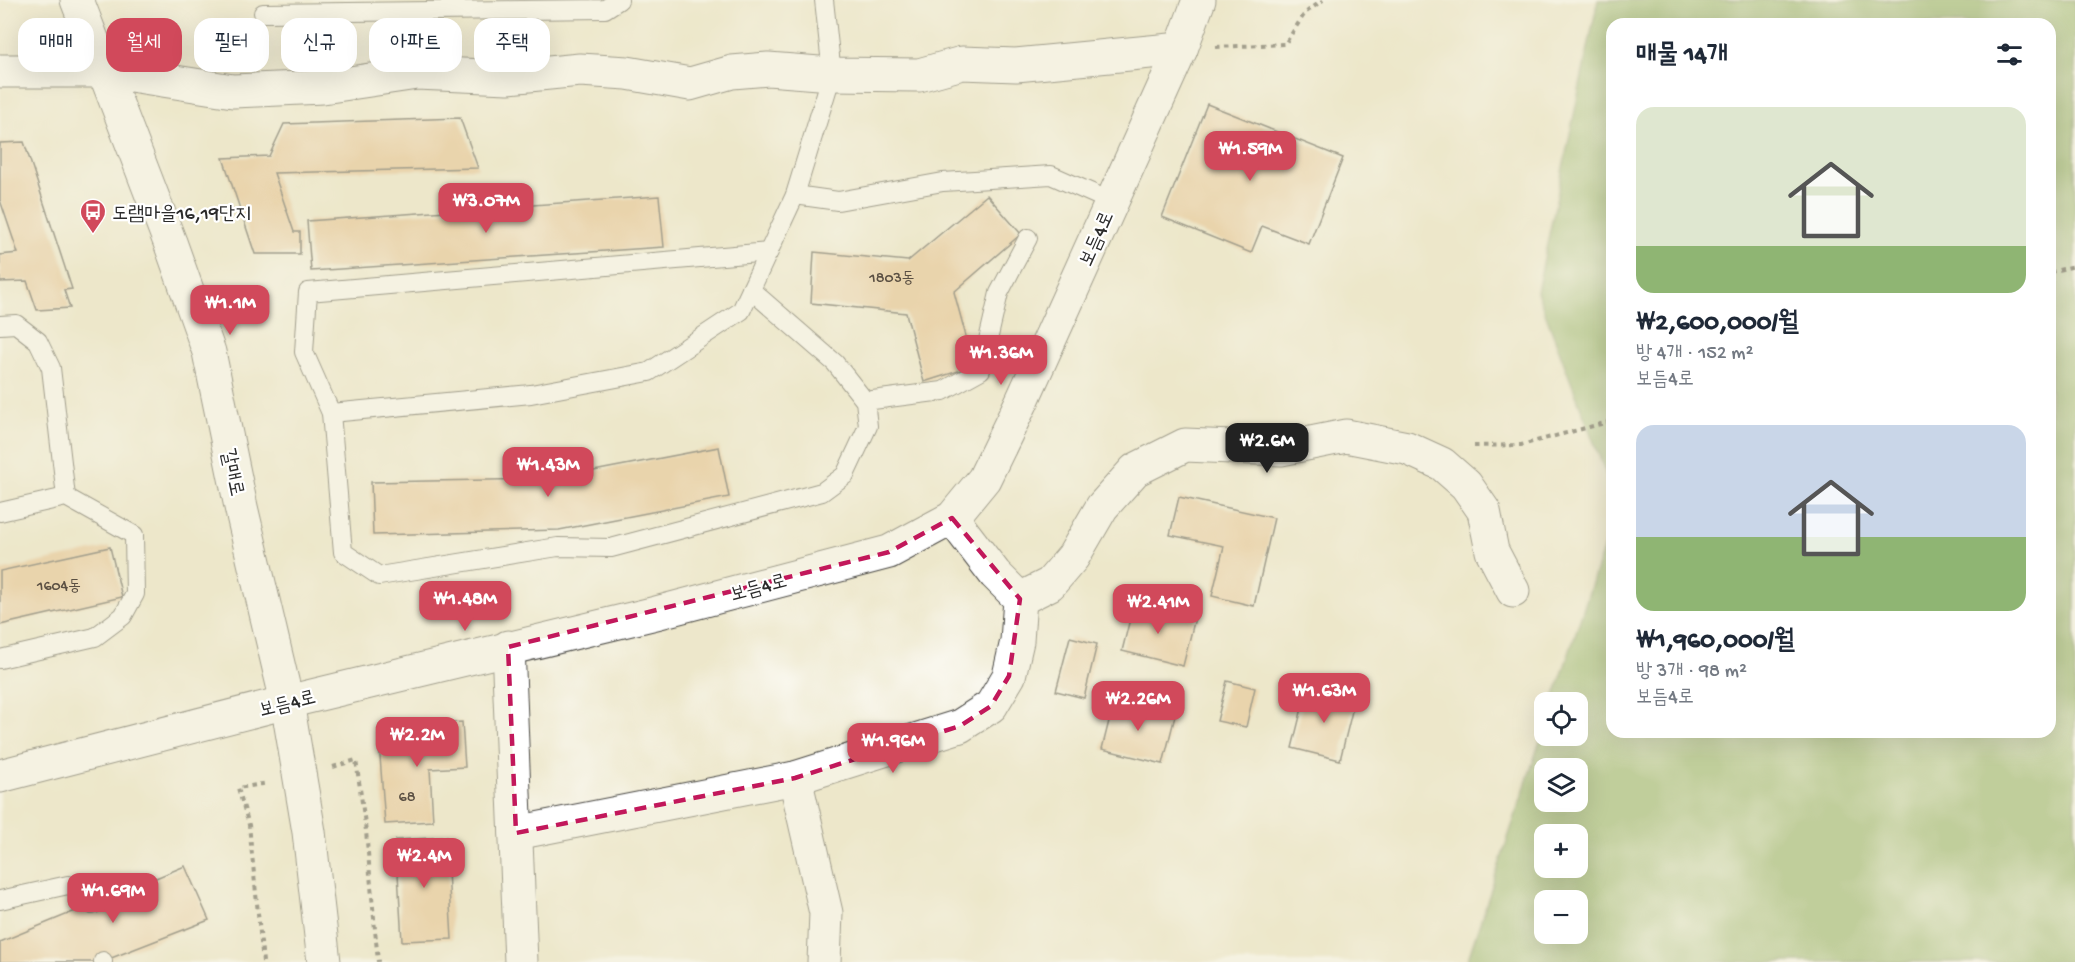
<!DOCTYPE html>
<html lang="ko">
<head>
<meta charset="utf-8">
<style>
	body { margin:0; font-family:"Gochi Hand","Poor Story",sans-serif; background:#f6f6f7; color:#1f2937; height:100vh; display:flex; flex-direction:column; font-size:22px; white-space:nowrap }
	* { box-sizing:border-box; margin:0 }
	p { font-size:20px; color:#747a83 }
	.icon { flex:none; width:33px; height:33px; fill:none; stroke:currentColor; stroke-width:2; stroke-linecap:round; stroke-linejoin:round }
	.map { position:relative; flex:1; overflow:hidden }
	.sheet { position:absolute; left:1606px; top:18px; width:450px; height:720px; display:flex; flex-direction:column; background:#fff; border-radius:18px; box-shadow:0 6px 24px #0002 }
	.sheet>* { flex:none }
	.guide { position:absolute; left:18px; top:18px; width:570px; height:54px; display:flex; gap:12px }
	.controls { position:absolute; left:1534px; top:692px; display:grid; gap:12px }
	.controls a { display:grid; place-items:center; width:54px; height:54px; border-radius:12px; background:#fff; box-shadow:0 6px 24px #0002; font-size:30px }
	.price { position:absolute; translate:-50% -51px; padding:0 14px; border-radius:12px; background:#d1495b; color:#fff; font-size:20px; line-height:39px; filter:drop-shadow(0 2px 3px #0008) }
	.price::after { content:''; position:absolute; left:50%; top:36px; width:18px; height:14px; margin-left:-9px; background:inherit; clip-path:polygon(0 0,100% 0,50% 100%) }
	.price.selected { background:#222; color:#fff }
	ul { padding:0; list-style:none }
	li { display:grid; align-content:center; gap:12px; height:318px; padding:0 30px }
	li span { display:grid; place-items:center; height:186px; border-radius:18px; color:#555 }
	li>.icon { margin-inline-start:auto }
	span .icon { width:108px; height:108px; fill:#fffc; stroke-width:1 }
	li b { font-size:26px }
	h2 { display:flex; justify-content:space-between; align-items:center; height:72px; padding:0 30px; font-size:26px }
	.tag { padding:0 21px; border-radius:18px; background:#fff; box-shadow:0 6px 24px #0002; font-size:21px; line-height:54px }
	.tag.selected { background:#d1495b; color:#fff }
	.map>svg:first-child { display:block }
	.forest { fill:#8baf63; stroke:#5b6d47; stroke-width:1.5; fill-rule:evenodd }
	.building { fill:#e5bc87 }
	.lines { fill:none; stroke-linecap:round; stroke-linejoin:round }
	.lane-casing { stroke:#484743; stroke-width:20 }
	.street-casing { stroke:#484743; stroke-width:35 }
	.secondary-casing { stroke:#484743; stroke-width:35 }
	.path { stroke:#484743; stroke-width:4; stroke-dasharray:4.5 4.5; stroke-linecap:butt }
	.lane { stroke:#fff; stroke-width:18 }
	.street { stroke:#fff; stroke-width:33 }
	.secondary { stroke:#fff; stroke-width:33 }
	.marked { fill:none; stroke:#c2185b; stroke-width:4.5; stroke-dasharray:12 8; stroke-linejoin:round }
	.labels { text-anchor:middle; stroke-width:4.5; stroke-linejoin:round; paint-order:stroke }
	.number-label { font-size:16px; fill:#5a4f42 }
	.poi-label { font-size:20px; fill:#2b2b2b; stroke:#fff; text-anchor:start }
	.street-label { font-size:20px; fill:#2b2b2b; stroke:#fff }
</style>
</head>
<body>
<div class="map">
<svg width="2075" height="962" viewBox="0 0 2075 962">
	<rect width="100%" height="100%" fill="#fff"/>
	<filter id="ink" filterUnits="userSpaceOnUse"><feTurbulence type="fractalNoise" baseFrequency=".0167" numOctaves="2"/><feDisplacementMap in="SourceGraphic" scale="12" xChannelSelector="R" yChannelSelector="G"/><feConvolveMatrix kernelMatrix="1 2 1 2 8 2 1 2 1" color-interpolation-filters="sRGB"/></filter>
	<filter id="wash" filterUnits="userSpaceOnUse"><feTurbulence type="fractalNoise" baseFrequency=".008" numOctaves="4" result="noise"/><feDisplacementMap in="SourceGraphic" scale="24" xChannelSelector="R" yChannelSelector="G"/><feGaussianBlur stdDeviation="1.35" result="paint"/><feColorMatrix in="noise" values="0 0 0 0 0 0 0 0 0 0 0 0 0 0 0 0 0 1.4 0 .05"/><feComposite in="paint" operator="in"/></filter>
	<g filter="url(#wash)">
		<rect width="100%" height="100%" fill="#ede7cb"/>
		<!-- forest -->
		<path class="forest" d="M 1598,0 L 2075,0 L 2075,962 L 1467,962 L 1545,726 L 1545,735 L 1578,735 L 1578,702 L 1553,702 L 1612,522 L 1612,732 L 2050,732 L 2050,24 L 1612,24 L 1612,490 L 1537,292 ZM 1545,768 L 1578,768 L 1578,801 L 1545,801 ZM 1545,834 L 1578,834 L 1578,867 L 1545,867 ZM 1545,900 L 1578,900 L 1578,933 L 1545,933 Z"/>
		<g id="blocks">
			<!-- building -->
			<g class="building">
				<polygon points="1207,104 1343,158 1309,244 1262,226 1251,253 1162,217"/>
				<polygon points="460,118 478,168 274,173 294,232 300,232 300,254 255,254 223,158 269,156 284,124"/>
				<polygon points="24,142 72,289 64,290 70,308 37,310 27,281 0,282 0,255 18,253 0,200 0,143"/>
				<polygon points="987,195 1021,234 954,292 974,366 924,382 906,313 811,303 814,252 908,261"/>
				<polygon points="659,196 664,247 311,271 307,221"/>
				<polygon points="719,447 729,497 559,530 373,535 371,482 552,479"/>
				<polygon points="1179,497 1274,518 1254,606 1212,596 1224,546 1170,535"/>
				<polygon points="110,547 122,597 0,625 0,571"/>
				<polygon points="1134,603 1195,618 1183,666 1122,651"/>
				<polygon points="1070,637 1097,644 1084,698 1056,691"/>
				<polygon points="1227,681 1255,688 1246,727 1217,721"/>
				<polygon points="1307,688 1355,699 1340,760 1292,748"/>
				<polygon points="1114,701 1175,716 1163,764 1102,749"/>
				<polygon points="462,722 465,767 430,769 433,821 385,824 379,743 387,733 399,726"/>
				<polygon points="446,837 452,939 402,941 396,840"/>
				<polygon points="185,866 209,920 101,962 0,962 0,942"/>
			</g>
		</g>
	</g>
	<g filter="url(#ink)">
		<use href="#blocks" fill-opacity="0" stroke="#484743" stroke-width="1.5"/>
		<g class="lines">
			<defs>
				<g id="lane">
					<polyline points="263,13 605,9 619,0"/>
					<polyline points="795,195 838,201 943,182 1051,175 1112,202"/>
					<polyline points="751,290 835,363 865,401 868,426 845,475 822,492 611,548 558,547 379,576 343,552 331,413 304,352 308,292 769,252"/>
					<polyline points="0,325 16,324 38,341 51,368 66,497"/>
					<polyline points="865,401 943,391 981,370 999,293 1028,238"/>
					<polyline points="331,413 531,394 649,372 741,311 795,195 832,74 824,0"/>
					<polyline points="0,512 66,497 134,535 135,594 123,616 95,637 0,659"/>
					<polyline points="0,900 68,885 91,893 93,905"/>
					<polyline points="103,961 103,962"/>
				</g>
				<g id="street">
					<polyline points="0,71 105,71 233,91 323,87 417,73 508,77 580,70 627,73 690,84 732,72 768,69 832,74 919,75 962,63 1016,65 1181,49"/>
					<polyline points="1020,599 1050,584 1073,557 1102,507 1135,470 1185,445 1281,449 1346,436 1407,448 1442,464 1466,485 1484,511 1492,551 1513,591"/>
					<polyline points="508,647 521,962"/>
					<polyline points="287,702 656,613 889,552 952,518 984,479 1021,403 1181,49 1199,0"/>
					<polyline points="795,778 826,913 824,962"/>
					<polyline points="516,833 795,778 960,726 991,706 1009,676 1017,641 1020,599 995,574 952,518"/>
				</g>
				<g id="secondary">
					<polyline points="77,0 171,245 209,352 241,507 287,702 309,832 324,962"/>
					<polyline points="0,776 287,702"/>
				</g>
			</defs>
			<!-- lane casing -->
			<use href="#lane" class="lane-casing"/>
			<!-- street casing -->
			<use href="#street" class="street-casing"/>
			<!-- secondary casing -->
			<use href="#secondary" class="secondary-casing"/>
			<!-- path -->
			<g class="path">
				<polyline points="1216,47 1285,44 1305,13 1323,0"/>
				<polyline points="2050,272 2075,266"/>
				<polyline points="1474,446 1521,445 1612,421"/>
				<polyline points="333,767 356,760 366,831 378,962"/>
				<polyline points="263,962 249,825 238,788 268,783"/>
			</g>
			<!-- lane -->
			<use href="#lane" class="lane"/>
			<!-- street -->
			<use href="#street" class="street"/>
			<!-- secondary -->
			<use href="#secondary" class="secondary"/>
		</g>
	</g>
	<!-- marked area -->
	<path d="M0 0H2075V962H0ZM 952,518 L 1020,599 L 1009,676 L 991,706 L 960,726 L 795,778 L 516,833 L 508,647 L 889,552 Z" fill="#ede7cb" fill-opacity=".55" fill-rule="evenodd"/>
	<path class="marked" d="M 952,518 L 1020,599 L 1009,676 L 991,706 L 960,726 L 795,778 L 516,833 L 508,647 L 889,552 Z"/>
	<!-- icons -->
	<defs>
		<symbol id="bus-pin" viewBox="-11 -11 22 30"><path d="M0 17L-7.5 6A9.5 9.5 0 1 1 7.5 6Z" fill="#d1495b" stroke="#fff"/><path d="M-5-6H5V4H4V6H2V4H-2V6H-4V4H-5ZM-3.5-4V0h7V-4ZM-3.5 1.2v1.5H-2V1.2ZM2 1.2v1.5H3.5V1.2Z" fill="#fff"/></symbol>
	</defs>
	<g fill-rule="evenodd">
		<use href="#bus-pin" x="78" y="197" width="30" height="40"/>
	</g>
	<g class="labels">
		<!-- number labels -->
		<g class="number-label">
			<text x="892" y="282">1803동</text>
			<text x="59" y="590">1604동</text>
			<text x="407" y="801">68</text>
		</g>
		<!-- poi labels -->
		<g class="poi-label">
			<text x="112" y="219">도램마을16,19단지</text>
		</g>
		<!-- street labels -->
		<g class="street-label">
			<text transform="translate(1095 238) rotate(-66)" y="7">보듬4로</text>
			<text transform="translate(234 472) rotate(78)" y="7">갈매로</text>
			<text transform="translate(758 586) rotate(-15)" y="7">보듬4로</text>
			<text transform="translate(287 702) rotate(-14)" y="7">보듬4로</text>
		</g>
	</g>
</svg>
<div class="controls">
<a><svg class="icon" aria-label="locate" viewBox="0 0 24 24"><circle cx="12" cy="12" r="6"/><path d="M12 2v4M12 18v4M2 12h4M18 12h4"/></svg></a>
<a><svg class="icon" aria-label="layers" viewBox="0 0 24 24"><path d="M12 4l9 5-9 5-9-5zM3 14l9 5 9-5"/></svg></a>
<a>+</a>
<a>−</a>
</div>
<b class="price" style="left:1250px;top:182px">₩1.59M</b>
<b class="price" style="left:486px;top:234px">₩3.07M</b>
<b class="price" style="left:230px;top:336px">₩1.1M</b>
<b class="price" style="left:1001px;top:386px">₩1.36M</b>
<b class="price selected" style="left:1267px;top:474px">₩2.6M</b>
<b class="price" style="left:548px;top:498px">₩1.43M</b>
<b class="price" style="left:465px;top:632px">₩1.48M</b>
<b class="price" style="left:1158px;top:635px">₩2.41M</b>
<b class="price" style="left:1324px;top:724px">₩1.63M</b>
<b class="price" style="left:1138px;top:732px">₩2.26M</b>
<b class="price" style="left:417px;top:768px">₩2.2M</b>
<b class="price" style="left:893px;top:774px">₩1.96M</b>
<b class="price" style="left:424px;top:889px">₩2.4M</b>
<b class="price" style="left:113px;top:924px">₩1.69M</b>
<div class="guide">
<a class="tag">매매</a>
<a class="tag selected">월세</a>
<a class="tag">필터</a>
<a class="tag">신규</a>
<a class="tag">아파트</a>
<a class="tag">주택</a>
</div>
<section class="sheet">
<h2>매물 14개<svg class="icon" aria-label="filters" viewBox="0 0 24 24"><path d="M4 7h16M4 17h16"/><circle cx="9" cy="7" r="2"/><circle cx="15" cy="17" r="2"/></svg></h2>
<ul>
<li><span style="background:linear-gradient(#dfe7d0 75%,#8fb573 0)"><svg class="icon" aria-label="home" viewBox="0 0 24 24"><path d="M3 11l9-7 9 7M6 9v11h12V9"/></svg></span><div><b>₩2,600,000/월</b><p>방 4개 · 152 m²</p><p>보듬4로</p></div></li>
<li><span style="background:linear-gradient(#c9d6e8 60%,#8fb573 0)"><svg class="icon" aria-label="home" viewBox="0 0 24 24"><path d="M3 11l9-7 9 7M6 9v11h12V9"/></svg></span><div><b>₩1,960,000/월</b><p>방 3개 · 98 m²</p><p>보듬4로</p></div></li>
</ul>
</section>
</div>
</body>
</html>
